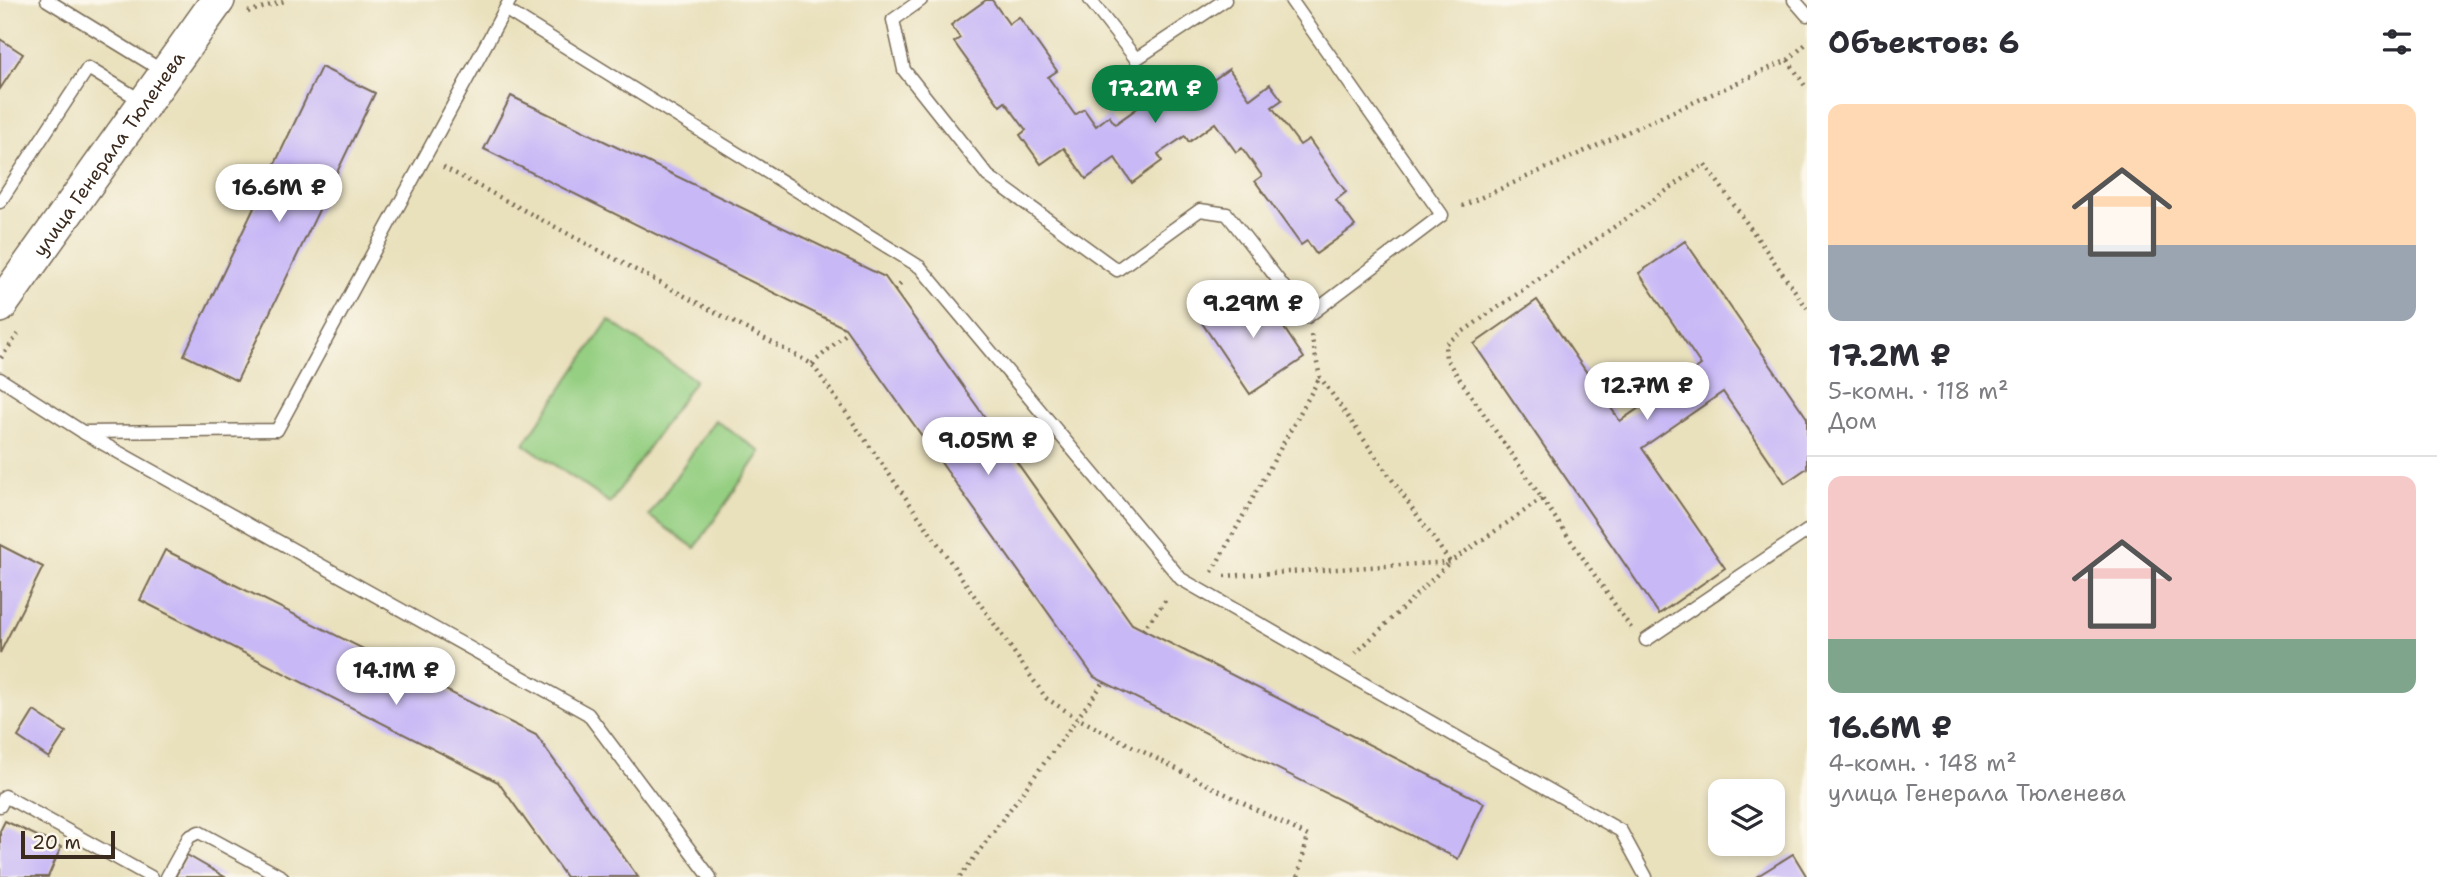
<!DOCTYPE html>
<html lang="ru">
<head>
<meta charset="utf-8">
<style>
	body { margin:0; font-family:"Shantell Sans",sans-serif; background:#f2f2f3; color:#2b2b33; height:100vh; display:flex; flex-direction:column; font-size:26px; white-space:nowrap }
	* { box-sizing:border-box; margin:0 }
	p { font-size:23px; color:#7c7c81 }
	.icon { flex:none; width:38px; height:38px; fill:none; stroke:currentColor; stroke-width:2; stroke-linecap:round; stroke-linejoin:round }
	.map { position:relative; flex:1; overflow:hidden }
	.panel { display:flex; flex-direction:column; background:#fff; width:630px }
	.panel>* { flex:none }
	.tools { position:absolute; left:1708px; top:779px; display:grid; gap:14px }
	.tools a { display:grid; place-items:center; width:77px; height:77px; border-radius:14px; background:#fff; box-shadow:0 4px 10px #0003; font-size:35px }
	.scale { position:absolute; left:21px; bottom:18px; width:94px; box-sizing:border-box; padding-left:7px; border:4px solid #3b2a1e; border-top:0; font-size:19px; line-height:24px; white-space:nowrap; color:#3b2a1e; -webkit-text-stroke:5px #fbf7ec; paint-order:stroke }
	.price { position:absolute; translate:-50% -60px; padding:0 16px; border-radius:24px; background:#fff; color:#222; font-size:23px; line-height:46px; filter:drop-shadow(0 2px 4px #0008) }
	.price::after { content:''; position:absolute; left:50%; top:42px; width:21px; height:16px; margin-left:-10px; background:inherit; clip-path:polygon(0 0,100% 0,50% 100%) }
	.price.selected { background:#0b8043; color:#fff }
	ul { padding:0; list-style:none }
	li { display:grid; align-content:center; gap:14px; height:371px; padding:0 21px }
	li+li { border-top:2px solid #e1e1e2 }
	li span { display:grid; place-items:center; height:217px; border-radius:14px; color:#555 }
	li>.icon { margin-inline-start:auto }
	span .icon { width:126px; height:126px; fill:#fffc; stroke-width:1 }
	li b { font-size:30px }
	h2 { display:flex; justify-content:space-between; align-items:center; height:84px; padding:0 21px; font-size:30px }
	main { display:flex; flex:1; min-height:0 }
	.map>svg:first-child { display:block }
	.green { fill:#95cf82; stroke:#687c50; stroke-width:2 }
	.building { fill:#c8b8f6 }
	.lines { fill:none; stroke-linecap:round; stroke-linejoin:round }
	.service-casing { stroke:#786a55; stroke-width:15 }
	.tertiary-casing { stroke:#786a55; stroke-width:36 }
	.path { stroke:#786a55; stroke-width:4.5; stroke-dasharray:2 5; stroke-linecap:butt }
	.service { stroke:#fff; stroke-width:12 }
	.tertiary { stroke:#fff; stroke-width:33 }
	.labels { text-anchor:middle; stroke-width:5; stroke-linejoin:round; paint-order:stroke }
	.street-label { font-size:19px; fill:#3b2a1e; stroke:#fbf7ec }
</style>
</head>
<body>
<main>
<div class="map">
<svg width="1807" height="877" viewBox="0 0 1807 877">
	<rect width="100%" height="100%" fill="#fbf7ec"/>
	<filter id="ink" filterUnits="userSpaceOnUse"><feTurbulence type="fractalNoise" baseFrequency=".0143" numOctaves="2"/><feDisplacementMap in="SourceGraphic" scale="14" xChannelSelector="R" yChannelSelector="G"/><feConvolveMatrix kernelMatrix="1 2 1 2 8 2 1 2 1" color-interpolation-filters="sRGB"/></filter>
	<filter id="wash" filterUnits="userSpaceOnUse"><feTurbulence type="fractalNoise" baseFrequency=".00686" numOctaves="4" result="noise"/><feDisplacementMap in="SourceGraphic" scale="28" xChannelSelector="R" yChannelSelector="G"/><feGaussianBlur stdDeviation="1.57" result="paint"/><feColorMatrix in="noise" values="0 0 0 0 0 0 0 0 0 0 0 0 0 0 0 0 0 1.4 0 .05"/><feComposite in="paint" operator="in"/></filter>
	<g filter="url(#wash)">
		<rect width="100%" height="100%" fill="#e9e0bc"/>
		<!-- green -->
		<g class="green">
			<polygon points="609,320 695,380 610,503 524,444"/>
			<polygon points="715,420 761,452 695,548 649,516"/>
		</g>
		<g id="blocks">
			<!-- building -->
			<g class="building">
				<polygon points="986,0 992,0 1009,24 1019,17 1057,71 1048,77 1075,115 1084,109 1096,126 1109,116 1115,124 1167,87 1161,79 1178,67 1196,92 1229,69 1250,99 1270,84 1282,100 1272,107 1300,145 1309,139 1346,192 1336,200 1355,226 1316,254 1307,241 1301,245 1255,181 1262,176 1242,148 1236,152 1215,123 1189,142 1185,136 1158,154 1162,161 1132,183 1115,158 1086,179 1064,148 1041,164 1020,135 1026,130 1005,102 1000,106 954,42 960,38 951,25"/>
				<polygon points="0,39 23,54 0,89"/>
				<polygon points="321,67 375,93 237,381 184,355"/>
				<polygon points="511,96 885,277 1132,624 1484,803 1458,859 1094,677 845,328 484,149"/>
				<polygon points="1685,241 1807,418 1807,468 1785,483 1723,392 1642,448 1725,568 1659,614 1474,344 1537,300 1620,421 1701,365 1639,273"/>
				<polygon points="1256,286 1304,358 1250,394 1202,323"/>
				<polygon points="0,545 43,567 0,653"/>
				<polygon points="165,550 536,735 638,877 566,877 498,782 140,600"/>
				<polygon points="34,711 66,732 49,758 18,737"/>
				<polygon points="5,821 61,847 48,877 0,877 0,831"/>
				<polygon points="1793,854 1807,877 1756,877"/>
				<polygon points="187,855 225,877 175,877"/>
			</g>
		</g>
	</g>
	<g filter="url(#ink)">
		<use href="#blocks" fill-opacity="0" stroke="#786a55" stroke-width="2"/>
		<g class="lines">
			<defs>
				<g id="service">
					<polyline points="47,0 166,73"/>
					<polyline points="921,0 893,20 904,70 988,176 1117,270 1200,210 1227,214 1307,317 1442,215 1291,0"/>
					<polyline points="1090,0 1136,59 1225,0"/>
					<polyline points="1794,0 1807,15"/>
					<polyline points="506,10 920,267 1181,579 1621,831 1646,877"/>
					<polyline points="0,202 88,68 145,103"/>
					<polyline points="0,379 83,432 277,430 510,0"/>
					<polyline points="84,433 588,714 710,877"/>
					<polyline points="1646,640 1807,531"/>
					<polyline points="0,806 5,796 151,877"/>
					<polyline points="167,877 189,837 199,832 282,877"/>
				</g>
				<g id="tertiary">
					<path id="s1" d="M 0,306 L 218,0"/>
				</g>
			</defs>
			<!-- service casing -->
			<use href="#service" class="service-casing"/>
			<!-- tertiary casing -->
			<use href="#tertiary" class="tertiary-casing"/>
			<!-- path -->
			<g class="path">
				<polyline points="248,12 288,0"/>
				<polyline points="1788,60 1807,89"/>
				<polyline points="443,167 812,364 1046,698 1077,718 1308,836 1298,877"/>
				<polyline points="1462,206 1788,60 1807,43"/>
				<polyline points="894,290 904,281"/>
				<polyline points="1311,335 1320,377 1450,562 1356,653"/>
				<polyline points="1,358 18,334"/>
				<polyline points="812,364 848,332"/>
				<polyline points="1212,572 1320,377"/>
				<polyline points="1224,576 1450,562 1542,499"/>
				<polyline points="1631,628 1446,359 1445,344 1705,164 1807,308"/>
				<polyline points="1143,630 1168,597"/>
				<polyline points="960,877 1104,682"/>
			</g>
			<!-- service -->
			<use href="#service" class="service"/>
			<!-- tertiary -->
			<use href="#tertiary" class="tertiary"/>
		</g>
	</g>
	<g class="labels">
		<!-- street labels -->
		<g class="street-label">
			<text dy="7" stroke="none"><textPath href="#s1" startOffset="187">улица Генерала Тюленева</textPath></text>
		</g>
	</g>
</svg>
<div class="tools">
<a><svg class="icon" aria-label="layers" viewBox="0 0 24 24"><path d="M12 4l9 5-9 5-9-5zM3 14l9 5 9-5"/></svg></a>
</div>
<div class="scale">20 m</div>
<b class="price selected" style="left:1155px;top:125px">17.2M ₽</b>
<b class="price" style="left:279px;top:224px">16.6M ₽</b>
<b class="price" style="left:1253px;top:340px">9.29M ₽</b>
<b class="price" style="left:1647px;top:422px">12.7M ₽</b>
<b class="price" style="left:988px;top:477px">9.05M ₽</b>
<b class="price" style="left:396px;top:707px">14.1M ₽</b>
</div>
<section class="panel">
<h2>Объектов: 6<svg class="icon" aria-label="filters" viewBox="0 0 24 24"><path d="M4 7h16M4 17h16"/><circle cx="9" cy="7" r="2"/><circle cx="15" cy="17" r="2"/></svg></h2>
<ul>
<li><span style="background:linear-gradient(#ffd9b3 65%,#9aa5b1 0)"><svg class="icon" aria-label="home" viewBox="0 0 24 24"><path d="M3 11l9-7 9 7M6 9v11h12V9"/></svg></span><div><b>17.2M ₽</b><p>5-комн. · 118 m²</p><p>Дом</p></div></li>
<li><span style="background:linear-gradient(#f6c9c9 75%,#7fa58c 0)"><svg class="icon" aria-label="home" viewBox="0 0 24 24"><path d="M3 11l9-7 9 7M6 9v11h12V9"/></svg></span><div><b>16.6M ₽</b><p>4-комн. · 148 m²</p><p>улица Генерала Тюленева</p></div></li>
</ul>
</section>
</main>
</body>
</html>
